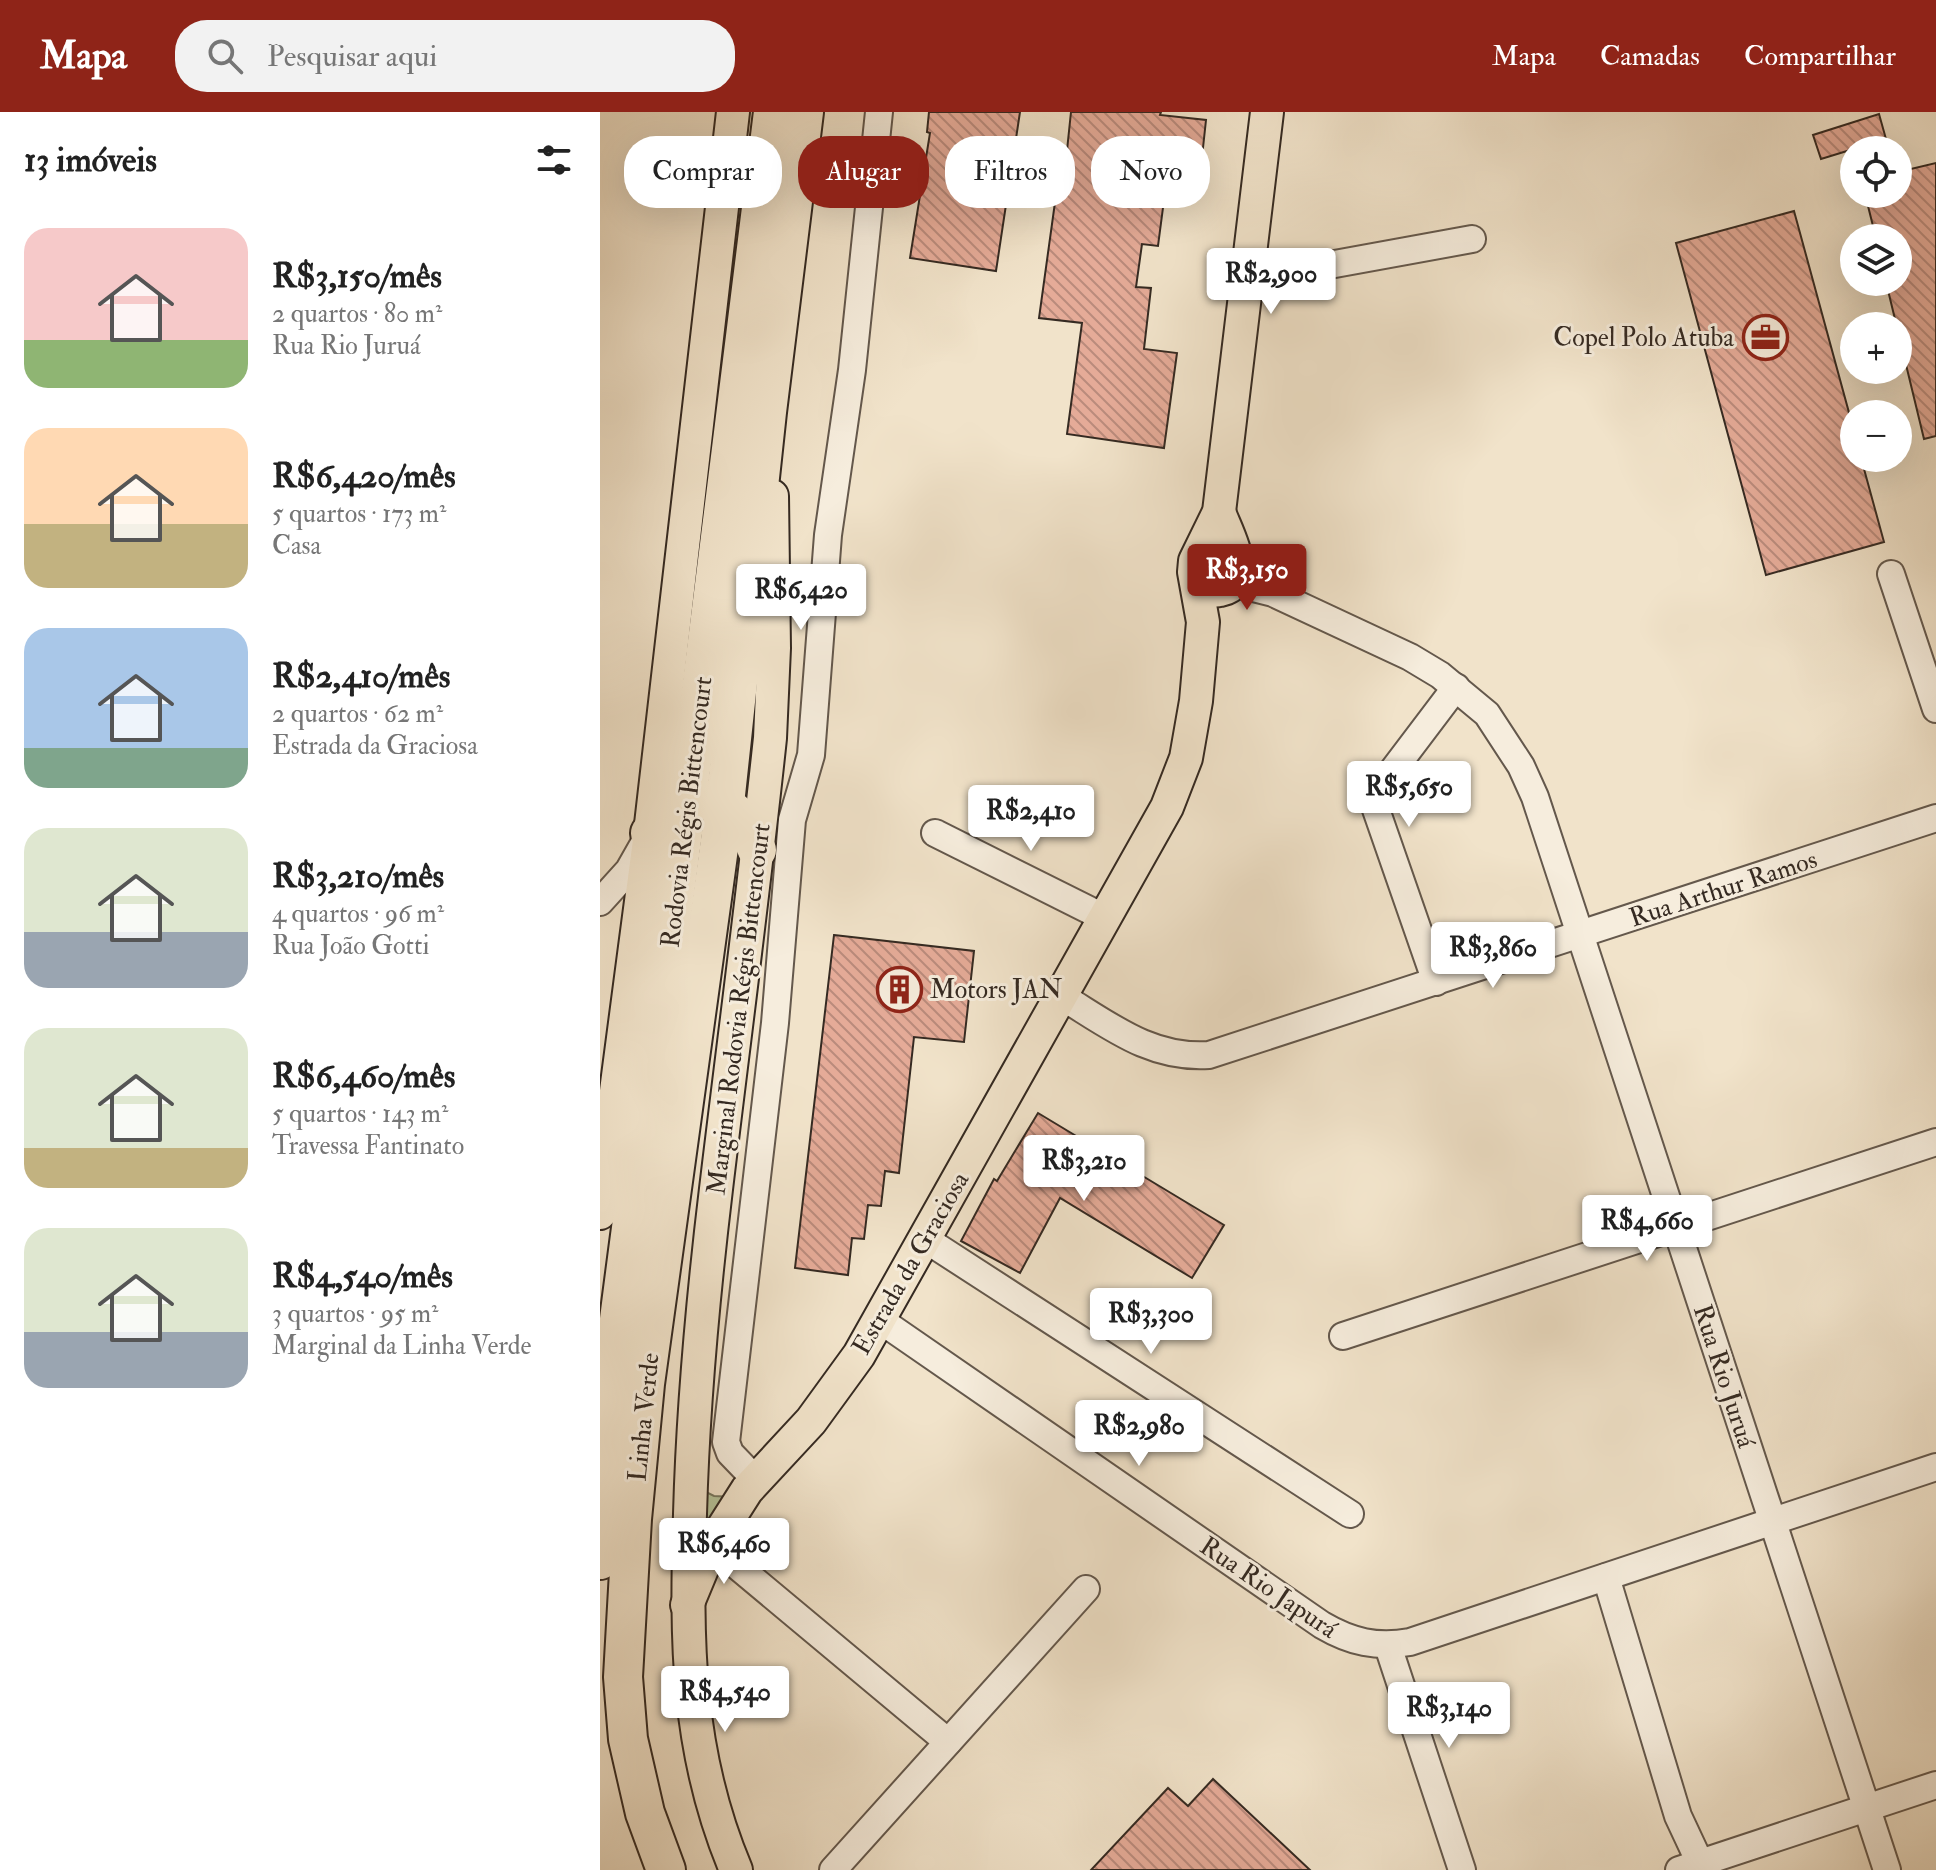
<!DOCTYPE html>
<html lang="pt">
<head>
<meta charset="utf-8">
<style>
	body { margin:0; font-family:"IM FELL Double Pica",serif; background:#f2f2f2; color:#222; height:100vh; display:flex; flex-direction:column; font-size:30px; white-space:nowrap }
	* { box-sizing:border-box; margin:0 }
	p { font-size:26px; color:#767676 }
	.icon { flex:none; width:44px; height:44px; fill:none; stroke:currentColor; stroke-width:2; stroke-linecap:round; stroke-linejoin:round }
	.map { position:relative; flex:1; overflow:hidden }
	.drawer { display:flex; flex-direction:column; background:#fff; width:600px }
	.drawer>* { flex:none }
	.top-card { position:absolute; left:24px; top:24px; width:760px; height:72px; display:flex; gap:16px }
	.buttons { position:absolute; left:1240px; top:24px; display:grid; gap:16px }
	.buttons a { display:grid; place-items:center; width:72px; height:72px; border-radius:50%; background:#fff; box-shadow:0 8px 32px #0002; font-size:40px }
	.price { position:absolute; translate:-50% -68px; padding:0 18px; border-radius:8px; background:#fff; color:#222; font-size:26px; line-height:52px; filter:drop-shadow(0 2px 4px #0008) }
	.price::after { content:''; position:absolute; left:50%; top:48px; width:24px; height:18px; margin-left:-12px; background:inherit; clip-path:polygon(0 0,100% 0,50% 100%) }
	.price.selected { background:#8f2418; color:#fff }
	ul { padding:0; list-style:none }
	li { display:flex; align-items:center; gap:24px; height:200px; padding:0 24px }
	li span { display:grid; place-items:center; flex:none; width:224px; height:160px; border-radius:24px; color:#555 }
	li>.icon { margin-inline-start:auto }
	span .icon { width:96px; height:96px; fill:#fffc; stroke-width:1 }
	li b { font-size:34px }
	h2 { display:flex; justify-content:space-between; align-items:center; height:96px; padding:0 24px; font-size:34px }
	.pill { padding:0 28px; border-radius:32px; background:#fff; box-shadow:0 8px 32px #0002; font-size:28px; line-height:72px }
	.pill.selected { background:#8f2418; color:#fff }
	header { display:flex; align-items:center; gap:48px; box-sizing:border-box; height:112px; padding:0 40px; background:#8f2418; color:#fff }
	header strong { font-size:38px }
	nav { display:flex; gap:44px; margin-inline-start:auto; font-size:28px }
	.search { width:560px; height:72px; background:#f2f2f2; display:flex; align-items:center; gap:20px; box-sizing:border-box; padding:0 28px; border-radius:32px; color:#767676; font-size:30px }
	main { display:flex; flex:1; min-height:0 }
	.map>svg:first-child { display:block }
	.green { fill:#b6c49a; stroke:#76775e; stroke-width:2 }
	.building { fill:url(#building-back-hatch); stroke:#352a22; stroke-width:2 }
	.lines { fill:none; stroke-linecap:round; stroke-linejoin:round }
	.minor-casing { stroke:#64584c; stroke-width:30 }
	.major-casing { stroke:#352a22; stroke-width:36 }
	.highway-casing { stroke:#352a22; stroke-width:42 }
	.minor { stroke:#f6eddd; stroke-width:26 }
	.major { stroke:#f1e3ca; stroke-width:32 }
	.highway { stroke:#f1e3ca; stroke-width:38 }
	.labels { text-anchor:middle; stroke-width:6; stroke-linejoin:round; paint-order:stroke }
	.poi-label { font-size:26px; fill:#352a22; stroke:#f6eddd; text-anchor:end }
	.street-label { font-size:26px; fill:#352a22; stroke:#f6eddd }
</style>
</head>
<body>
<header>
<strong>Mapa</strong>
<div class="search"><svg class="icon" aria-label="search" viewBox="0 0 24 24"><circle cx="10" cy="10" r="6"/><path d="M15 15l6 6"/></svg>Pesquisar aqui</div>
<nav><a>Mapa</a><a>Camadas</a><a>Compartilhar</a></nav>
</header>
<main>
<section class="drawer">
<h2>13 imóveis<svg class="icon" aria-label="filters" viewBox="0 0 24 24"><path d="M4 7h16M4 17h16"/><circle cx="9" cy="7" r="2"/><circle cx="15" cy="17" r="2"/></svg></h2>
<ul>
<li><span style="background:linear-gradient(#f6c9c9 70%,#8fb573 0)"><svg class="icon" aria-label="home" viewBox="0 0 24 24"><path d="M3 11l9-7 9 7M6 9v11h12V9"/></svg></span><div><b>R$3,150/mês</b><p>2 quartos · 80 m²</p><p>Rua Rio Juruá</p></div></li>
<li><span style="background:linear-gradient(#ffd9b3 60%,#c2b280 0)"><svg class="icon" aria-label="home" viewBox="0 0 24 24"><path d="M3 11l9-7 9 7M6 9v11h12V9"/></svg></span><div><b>R$6,420/mês</b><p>5 quartos · 173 m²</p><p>Casa</p></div></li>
<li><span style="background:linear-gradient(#a9c7e8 75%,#7fa58c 0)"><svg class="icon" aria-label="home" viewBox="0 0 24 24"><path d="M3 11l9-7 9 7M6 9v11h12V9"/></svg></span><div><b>R$2,410/mês</b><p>2 quartos · 62 m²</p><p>Estrada da Graciosa</p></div></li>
<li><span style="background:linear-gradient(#dfe7d0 65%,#9aa5b1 0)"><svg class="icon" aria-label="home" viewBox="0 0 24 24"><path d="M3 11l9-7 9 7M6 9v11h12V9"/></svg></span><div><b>R$3,210/mês</b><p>4 quartos · 96 m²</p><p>Rua João Gotti</p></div></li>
<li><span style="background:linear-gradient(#dfe7d0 75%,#c2b280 0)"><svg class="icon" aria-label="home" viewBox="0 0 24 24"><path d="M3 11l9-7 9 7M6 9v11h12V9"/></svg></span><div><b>R$6,460/mês</b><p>5 quartos · 143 m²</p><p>Travessa Fantinato</p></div></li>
<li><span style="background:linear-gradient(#dfe7d0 65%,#9aa5b1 0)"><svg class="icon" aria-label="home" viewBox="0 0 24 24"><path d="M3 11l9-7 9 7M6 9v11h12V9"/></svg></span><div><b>R$4,540/mês</b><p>3 quartos · 95 m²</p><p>Marginal da Linha Verde</p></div></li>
</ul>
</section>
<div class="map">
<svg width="1336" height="1758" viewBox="0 0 1336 1758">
	<defs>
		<pattern id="building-back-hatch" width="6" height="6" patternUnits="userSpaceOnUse" patternTransform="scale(2)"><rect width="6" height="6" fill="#e5ab98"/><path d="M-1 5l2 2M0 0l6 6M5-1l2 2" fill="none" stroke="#ba8b7c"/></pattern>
	</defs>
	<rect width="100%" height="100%" fill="#f1e3ca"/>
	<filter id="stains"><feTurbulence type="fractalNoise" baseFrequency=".0025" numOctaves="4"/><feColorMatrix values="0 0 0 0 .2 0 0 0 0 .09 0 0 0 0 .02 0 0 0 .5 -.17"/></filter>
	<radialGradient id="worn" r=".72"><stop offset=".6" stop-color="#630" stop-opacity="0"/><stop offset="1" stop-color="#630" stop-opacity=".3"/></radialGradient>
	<!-- green -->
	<polygon class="green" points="104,1379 114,1384 133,1385 104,1429"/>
	<!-- building -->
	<g class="building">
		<polygon points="329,0 420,0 396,159 310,146 330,21 327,20"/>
		<polygon points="471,0 561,0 560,3 606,8 602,45 570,42 558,134 542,132 536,175 551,176 544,237 577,241 564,336 467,322 482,211 439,206 461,47 466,48"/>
		<polygon points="1279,2 1286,27 1221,47 1213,23"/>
		<polygon points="1336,51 1336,324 1324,327 1286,170 1298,170 1298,126 1276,126 1265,82 1298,82 1298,60"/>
		<polygon points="1194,99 1254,319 1254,346 1261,346 1284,430 1166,463 1076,131"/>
		<polygon points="234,823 374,839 364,930 314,925 299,1061 285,1059 281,1094 268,1093 264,1127 252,1126 248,1163 195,1156"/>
		<polygon points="438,1001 624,1113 592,1166 460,1086 420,1161 361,1129 394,1067 397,1069"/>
		<polygon points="613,1667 710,1758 491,1758 568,1676 588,1694"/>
	</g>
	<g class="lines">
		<defs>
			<g id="minor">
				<polyline points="647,168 872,127"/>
				<polyline points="1291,462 1336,597"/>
				<polyline points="633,471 673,481 810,545 840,563 887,602 921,654 935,685 1287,1758"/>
				<polyline points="335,721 505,806"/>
				<polyline points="0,790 29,758 46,728"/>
				<polyline points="836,870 772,686 856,575"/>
				<path d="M 461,884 C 509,913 550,947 609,943 L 1336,706"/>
				<polyline points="325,1127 750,1402"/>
				<path d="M 280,1208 L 722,1513 C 751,1530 777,1536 810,1530 L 1336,1355"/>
				<polyline points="743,1224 1336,1030"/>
				<polyline points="156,1368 130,1341 126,1330 175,911 192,708 211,643 228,423 252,258 279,0"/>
				<polyline points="112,1433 348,1630"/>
				<polyline points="1006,1465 1078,1704 1100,1751"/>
				<polyline points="788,1534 862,1758"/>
				<polyline points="233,1758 486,1477"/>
				<polyline points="1079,1758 1336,1673"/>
			</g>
			<g id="major">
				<path d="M 598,469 C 605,475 611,480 620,478 C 656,471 626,420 619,400"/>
				<polyline points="0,1101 50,721 133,0"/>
				<polyline points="87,1493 112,1433 147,1378 211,1309 259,1243 567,695 586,646 596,589 603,510 594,460 595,449 619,400 667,0"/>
				<path d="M 136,1758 C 86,1640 86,1528 90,1402 C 93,1293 103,1185 116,1077 C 134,927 154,777 170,626 L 174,536 L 172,384"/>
			</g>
			<g id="highway">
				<path d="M 50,721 C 94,672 132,675 157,738"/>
				<polyline points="0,1352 87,690 173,0"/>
				<polyline points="0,1448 5,1395 5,1327"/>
				<polyline points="66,1758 45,1701 28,1627 23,1565 32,1407 45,1272 125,692 167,300 204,0"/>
			</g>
		</defs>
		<!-- minor casing -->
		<use href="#minor" class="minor-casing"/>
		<!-- major casing -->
		<use href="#major" class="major-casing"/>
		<!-- highway casing -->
		<use href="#highway" class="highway-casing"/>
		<!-- minor -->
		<use href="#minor" class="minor"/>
		<!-- major -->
		<use href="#major" class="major"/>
		<!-- highway -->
		<use href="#highway" class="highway"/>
	</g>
	<!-- icons -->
	<defs>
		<symbol id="office-ring" viewBox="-11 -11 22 22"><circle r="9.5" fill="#f6eddd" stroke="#8f2418" stroke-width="1.5"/><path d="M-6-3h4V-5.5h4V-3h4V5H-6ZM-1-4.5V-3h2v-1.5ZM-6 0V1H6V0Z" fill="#8f2418"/></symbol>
		<symbol id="building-ring" viewBox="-11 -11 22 22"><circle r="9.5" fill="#f6eddd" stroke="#8f2418" stroke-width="1.5"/><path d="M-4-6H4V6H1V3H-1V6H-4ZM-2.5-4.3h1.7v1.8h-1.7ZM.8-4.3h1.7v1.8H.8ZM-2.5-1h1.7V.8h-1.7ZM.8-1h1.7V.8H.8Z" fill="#8f2418"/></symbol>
	</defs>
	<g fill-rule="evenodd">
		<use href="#office-ring" x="1140" y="200" width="51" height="51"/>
		<use href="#building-ring" x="274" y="852" width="51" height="51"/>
	</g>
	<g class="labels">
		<!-- poi labels -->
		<g class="poi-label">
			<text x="1134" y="234">Copel Polo Atuba</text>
			<text x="330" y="886" text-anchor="start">Motors JAN</text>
		</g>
		<!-- street labels -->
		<g class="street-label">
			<text transform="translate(86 700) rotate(-83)" y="9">Rodovia Régis Bittencourt</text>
			<text transform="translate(1123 776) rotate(-18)" y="9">Rua Arthur Ramos</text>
			<text transform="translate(138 897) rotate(-83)" y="9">Marginal Rodovia Régis Bittencourt</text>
			<text transform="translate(310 1151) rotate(-60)" y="9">Estrada da Graciosa</text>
			<text transform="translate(1125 1264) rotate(72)" y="9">Rua Rio Juruá</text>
			<text transform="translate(43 1305) rotate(-84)" y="9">Linha Verde</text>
			<text transform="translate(669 1475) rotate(34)" y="9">Rua Rio Japurá</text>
		</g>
	</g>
	<rect width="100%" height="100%" filter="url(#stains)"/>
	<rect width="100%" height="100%" fill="url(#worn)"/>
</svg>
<div class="buttons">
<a><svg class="icon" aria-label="locate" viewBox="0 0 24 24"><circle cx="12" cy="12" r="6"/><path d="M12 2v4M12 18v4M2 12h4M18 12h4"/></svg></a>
<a><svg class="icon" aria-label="layers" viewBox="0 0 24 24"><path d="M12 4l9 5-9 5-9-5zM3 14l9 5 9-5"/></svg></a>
<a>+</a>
<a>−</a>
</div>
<b class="price" style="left:671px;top:204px">R$2,900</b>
<b class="price selected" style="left:647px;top:500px">R$3,150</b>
<b class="price" style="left:201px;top:520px">R$6,420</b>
<b class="price" style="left:809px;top:717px">R$5,650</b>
<b class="price" style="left:431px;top:741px">R$2,410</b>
<b class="price" style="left:893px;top:878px">R$3,860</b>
<b class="price" style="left:484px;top:1091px">R$3,210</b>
<b class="price" style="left:1047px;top:1151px">R$4,660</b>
<b class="price" style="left:551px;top:1244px">R$3,300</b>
<b class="price" style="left:539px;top:1356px">R$2,980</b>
<b class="price" style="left:124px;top:1474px">R$6,460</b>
<b class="price" style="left:125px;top:1622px">R$4,540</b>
<b class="price" style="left:849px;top:1638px">R$3,140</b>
<div class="top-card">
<a class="pill">Comprar</a>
<a class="pill selected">Alugar</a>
<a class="pill">Filtros</a>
<a class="pill">Novo</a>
</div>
</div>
</main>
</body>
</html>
